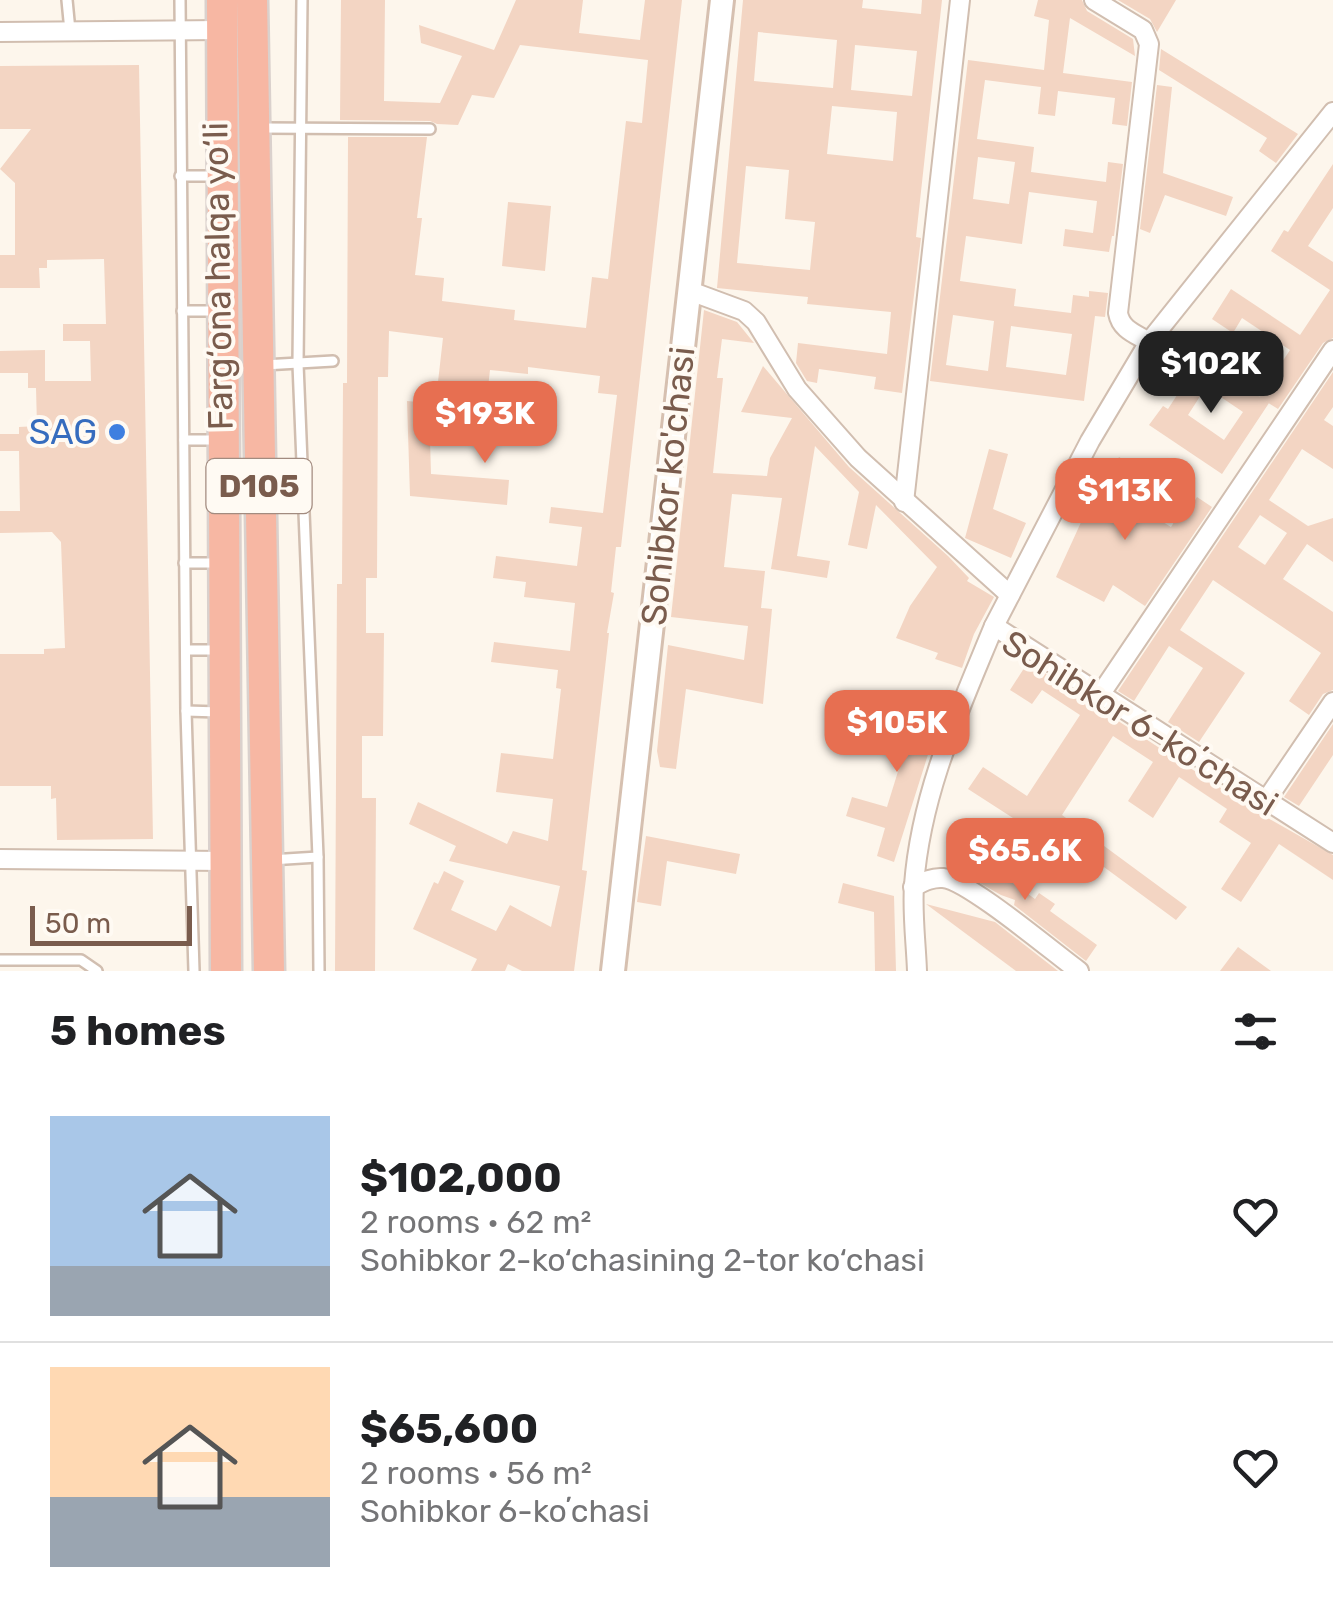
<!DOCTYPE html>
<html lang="en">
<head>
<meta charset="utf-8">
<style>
	body { margin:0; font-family:Rubik,sans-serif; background:#f2f2f2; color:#202124; height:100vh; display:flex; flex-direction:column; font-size:38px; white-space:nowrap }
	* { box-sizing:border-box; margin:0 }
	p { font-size:32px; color:#757577 }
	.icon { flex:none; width:55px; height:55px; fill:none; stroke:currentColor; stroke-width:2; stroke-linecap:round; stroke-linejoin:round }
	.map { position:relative; height:971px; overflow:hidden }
	.sheet { display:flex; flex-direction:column; background:#fff; flex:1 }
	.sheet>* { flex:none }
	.scale { position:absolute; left:30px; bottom:25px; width:162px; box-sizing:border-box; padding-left:10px; border:5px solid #7a5c4d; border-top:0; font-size:28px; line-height:35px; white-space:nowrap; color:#7a5c4d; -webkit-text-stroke:8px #fffaf3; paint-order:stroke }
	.price { position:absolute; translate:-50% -85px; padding:0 22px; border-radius:20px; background:#e76f51; color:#fff; font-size:32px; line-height:65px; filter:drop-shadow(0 2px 5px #0008) }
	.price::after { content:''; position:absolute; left:50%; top:60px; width:30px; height:22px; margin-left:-15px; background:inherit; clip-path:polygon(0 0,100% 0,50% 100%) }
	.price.selected { background:#222; color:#fff }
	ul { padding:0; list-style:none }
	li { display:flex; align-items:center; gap:30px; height:250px; padding:0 50px }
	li+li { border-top:2px solid #e0e0e0 }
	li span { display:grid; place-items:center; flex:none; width:280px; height:200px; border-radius:0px; color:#555 }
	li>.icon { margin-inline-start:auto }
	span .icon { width:120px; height:120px; fill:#fffc; stroke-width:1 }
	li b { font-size:42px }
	h2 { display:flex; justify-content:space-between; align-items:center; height:120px; padding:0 50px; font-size:42px }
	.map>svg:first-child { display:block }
	.building { fill:#f3d5c3; fill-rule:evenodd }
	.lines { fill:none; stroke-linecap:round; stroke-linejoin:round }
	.lane-casing { stroke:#d1beb0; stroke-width:14 }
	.street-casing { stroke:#d1beb0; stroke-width:22 }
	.secondary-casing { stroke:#d6c0b0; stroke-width:28 }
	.highway-casing { stroke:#dad1cd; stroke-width:35 }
	.lane { stroke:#fff; stroke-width:9 }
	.street { stroke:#fff; stroke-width:18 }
	.secondary { stroke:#fff; stroke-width:22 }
	.highway { stroke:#f7b7a3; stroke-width:30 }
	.shop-dot { fill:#3f7fe0; stroke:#fffaf3; stroke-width:4 }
	.labels { text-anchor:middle; stroke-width:8; stroke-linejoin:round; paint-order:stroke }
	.shield { fill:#fffaf3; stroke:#a28b7f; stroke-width:2.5 }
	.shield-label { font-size:32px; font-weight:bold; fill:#7a5c4d }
	.street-label { font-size:35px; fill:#7a5c4d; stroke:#fffaf3 }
	.shop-label { font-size:35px; fill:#366cbe; stroke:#fffaf3; text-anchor:end }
</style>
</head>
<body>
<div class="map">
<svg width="1333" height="971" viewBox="0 0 1333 971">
	<rect width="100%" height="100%" fill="#fdf6ec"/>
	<!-- building -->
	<g class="building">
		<polygon points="341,0 385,0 384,101 440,103 462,56 421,43 419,25 494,50 516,0 583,0 579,33 640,40 645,0 682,0 621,547 616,547 611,592 614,593 607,633 609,633 582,870 587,871 574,971 522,971 508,964 505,971 471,971 477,959 413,929 434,882 438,884 444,871 464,881 451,910 496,931 510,905 551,927 560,886 449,861 456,846 409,824 418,802 507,844 513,831 548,841 553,799 496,792 501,753 553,759 561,689 556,688 558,670 491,662 494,642 570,651 575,603 524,597 526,582 493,578 496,556 577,566 582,527 549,523 551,507 603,513 617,395 598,393 600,376 528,367 528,374 490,370 485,414 435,408 443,338 389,331 388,377 378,377 377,578 366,578 366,633 384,633 383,736 362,736 362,798 376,798 375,971 335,971 337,584 342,584 343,383 347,383 348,137 427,137 417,218 422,218 415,275 444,278 442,301 515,310 514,320 586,328 592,277 608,279 626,121 642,123 648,60 520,45 494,98 472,95 458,125 437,124 430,121 340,120"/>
		<path d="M 743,0 L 863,0 L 862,8 L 921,14 L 922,0 L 942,0 L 916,237 L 921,238 L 902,393 L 874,389 L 876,377 L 819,369 L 817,383 L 807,381 L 796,363 L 798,343 L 887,354 L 891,312 L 807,304 L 808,297 L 717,288 ZM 758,32 L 837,40 L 833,88 L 754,81 ZM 855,45 L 917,51 L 912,96 L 851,90 ZM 832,106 L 897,112 L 893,161 L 827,154 ZM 746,166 L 789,170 L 785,219 L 815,222 L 810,270 L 737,263 Z"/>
		<path d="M 1038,0 L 1082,0 L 1087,11 L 1133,39 L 1135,56 L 1070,18 L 1063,73 L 1132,82 L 1127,126 L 1112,124 L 1115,98 L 1058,91 L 1055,116 L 1038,114 L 1041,87 L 985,80 L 977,139 L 1034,147 L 1031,172 L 1106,182 L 1108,162 L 1123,164 L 1114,236 L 1112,236 L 1109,252 L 1063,246 L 1065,229 L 1093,233 L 1097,201 L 1029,192 L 1022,244 L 966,236 L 960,281 L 1016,289 L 1014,306 L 1071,313 L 1073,295 L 1089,297 L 1089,291 L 1108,293 L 1105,317 L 1095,316 L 1084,401 L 930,381 L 968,60 L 1044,70 L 1049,20 L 1034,16 ZM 978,157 L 1015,162 L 1009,204 L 973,199 ZM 953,315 L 994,321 L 988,371 L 946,365 ZM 1011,326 L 1072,334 L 1066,375 L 1006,367 Z"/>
		<polygon points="1118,0 1176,0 1157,32 1150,19"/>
		<polygon points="1161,49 1298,134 1276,163 1259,151 1267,138 1159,70"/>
		<polygon points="139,65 153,839 57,840 56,798 51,799 51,786 0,786 0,654 44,654 44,649 65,648 61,542 52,532 0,533 0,511 20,511 19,451 0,451 0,434 19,434 19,427 37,426 36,388 28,388 28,373 0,373 0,351 45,350 45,381 91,381 90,341 63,341 63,324 106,324 104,259 47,260 47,268 39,268 40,288 0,288 0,255 15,255 15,183 0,169 31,129 0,129 0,66"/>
		<polygon points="1157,85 1172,87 1163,173 1233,197 1226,216 1165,195 1150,233 1140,229"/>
		<polygon points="1333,164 1333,208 1308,246 1333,262 1333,338 1323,343 1278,409 1259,397 1290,350 1242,318 1233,333 1212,319 1231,289 1300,335 1330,290 1271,251 1284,230 1288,232"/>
		<polygon points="508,202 551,206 545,271 502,266"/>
		<polygon points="704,310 737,322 754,343 722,339 717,378 723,378 713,473 767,476 770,458 792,418 741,412 763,366 849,467 948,556 969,578 967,581 994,597 974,634 962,668 935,659 938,653 896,638 910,606 937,567 876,505 867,549 848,545 859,492 815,446 797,556 830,561 827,578 771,569 782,498 732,494 724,567 765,571 761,608 772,609 763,704 686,689 676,769 660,767 657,751 668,645 744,660 748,626 671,617"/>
		<path d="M 1201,358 L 1269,403 L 1222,474 L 1149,425 L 1163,406 L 1168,409 ZM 1206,387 L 1243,412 L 1224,440 L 1188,415 Z"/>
		<path d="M 1333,372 L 1333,407 L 1324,420 L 1333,426 L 1333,469 L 1302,449 L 1269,500 L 1308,526 L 1333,518 L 1333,562 L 1307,544 L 1283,579 L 1333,612 L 1333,690 L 1323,694 L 1309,715 L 1289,701 L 1321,653 L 1213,580 L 1180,630 L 1245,673 L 1199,742 L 1168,722 L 1203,668 L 1169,646 L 1134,701 L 1118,691 ZM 1260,515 L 1287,533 L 1265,565 L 1238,547 Z"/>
		<polygon points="407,401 429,403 431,474 509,480 507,505 410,496"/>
		<polygon points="989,449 1008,454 993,509 1026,523 1011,558 965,538"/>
		<polygon points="1119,457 1136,468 1119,495 1171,527 1179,514 1184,518 1197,497 1212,507 1145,606 1113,585 1104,602 1056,577 1099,483 1103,485"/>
		<polygon points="1028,662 1259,813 1333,855 1333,880 1279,844 1241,902 1221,889 1251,843 1219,822 1227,809 1179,777 1153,818 1128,801 1153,762 1113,736 1062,815 1187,907 1176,920 1074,845 1065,857 1050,846 1052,843 968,789 983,767 1027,796 1080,715 1042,690 1032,704 1010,690"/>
		<polygon points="870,702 938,723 894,862 877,856 885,828 846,816 852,797 887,807 908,739 863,725"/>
		<polygon points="1333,724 1333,755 1299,806 1284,797"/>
		<polygon points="646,836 740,854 736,874 667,861 661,906 637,902"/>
		<polygon points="962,846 1035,899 1039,893 1055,904 1050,911 1097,945 1086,961 1014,905 1015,900 1001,895 955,869"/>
		<polygon points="843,883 894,896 896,971 875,971 874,912 838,903"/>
		<polygon points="926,904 995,922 1058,971 1016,971"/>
		<polygon points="1238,947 1271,971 1220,971"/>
	</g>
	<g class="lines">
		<defs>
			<g id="lane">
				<polyline points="67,0 70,31"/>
				<polyline points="180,0 186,711 194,971"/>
				<polyline points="302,0 298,364 318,857 319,971"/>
				<polyline points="262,128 430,129"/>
				<polyline points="180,176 217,176"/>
				<polyline points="182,311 219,311"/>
				<polyline points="264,365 333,361"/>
				<polyline points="184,440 216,440"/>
				<polyline points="184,563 222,563"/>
				<polyline points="186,650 218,650"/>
				<polyline points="186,711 219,712"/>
				<polyline points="270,860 318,857"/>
				<polyline points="0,960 81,960 97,971"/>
			</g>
			<g id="street">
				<path d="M 1094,0 L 1143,30 L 1149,44 L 1118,313 C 1121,330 1136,334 1149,342"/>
				<polyline points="0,32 222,30"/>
				<polyline points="690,291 744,311 756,322 797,389 858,458 1010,595"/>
				<polyline points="904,502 960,0"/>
				<polyline points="994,626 1090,441 1149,342 1333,112"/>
				<polyline points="1100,695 1333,350"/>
				<polyline points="1265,802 1333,702"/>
				<polyline points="0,859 225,861"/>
				<path d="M 913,887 C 923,882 932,877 943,878 C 968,880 1054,953 1079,971"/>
				<path d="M 917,971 C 916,943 912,913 914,885 C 921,792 959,711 994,626 L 1333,843"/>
			</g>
			<polyline id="secondary" points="613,971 722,0"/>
			<g id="highway">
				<polyline points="222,0 226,971"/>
				<polyline points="252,0 269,971"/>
			</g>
		</defs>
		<!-- lane casing -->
		<use href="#lane" class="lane-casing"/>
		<!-- street casing -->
		<use href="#street" class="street-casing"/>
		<!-- secondary casing -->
		<use href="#secondary" class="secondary-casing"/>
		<!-- highway casing -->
		<use href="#highway" class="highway-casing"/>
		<!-- lane -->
		<use href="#lane" class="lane"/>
		<!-- street -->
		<use href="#street" class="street"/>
		<!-- secondary -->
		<use href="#secondary" class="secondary"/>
		<!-- highway -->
		<use href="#highway" class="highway"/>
	</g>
	<!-- markers -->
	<circle class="shop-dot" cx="117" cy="432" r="10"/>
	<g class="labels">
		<!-- shield labels -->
		<rect class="shield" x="206.5" y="459" width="105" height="54" rx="8"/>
		<g class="shield-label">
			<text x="259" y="497">D105</text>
		</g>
		<!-- street labels -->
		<g class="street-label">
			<text transform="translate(218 276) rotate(-91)" y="12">Farg‘ona halqa yo‘li</text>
			<text transform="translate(668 486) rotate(-84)" y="12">Sohibkor ko'chasi</text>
			<text transform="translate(1140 723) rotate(32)" y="12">Sohibkor 6-koʼchasi</text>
		</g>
		<!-- shop labels -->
		<g class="shop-label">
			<text x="97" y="444">SAG</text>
		</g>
	</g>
</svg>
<div class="scale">50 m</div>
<b class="price selected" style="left:1211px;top:416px">$102K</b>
<b class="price" style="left:485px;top:466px">$193K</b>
<b class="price" style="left:1125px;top:543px">$113K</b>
<b class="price" style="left:897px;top:775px">$105K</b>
<b class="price" style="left:1025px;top:903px">$65.6K</b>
</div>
<section class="sheet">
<h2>5 homes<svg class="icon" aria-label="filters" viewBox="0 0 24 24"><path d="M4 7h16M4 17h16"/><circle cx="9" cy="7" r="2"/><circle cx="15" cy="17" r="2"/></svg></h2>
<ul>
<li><span style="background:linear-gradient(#a9c7e8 75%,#9aa5b1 0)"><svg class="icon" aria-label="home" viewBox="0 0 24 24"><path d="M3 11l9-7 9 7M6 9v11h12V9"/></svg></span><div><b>$102,000</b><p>2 rooms · 62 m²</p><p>Sohibkor 2-ko‘chasining 2-tor ko‘chasi</p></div><svg class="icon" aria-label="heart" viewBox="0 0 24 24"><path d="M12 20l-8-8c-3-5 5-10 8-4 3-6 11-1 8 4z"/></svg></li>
<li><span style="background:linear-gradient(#ffd9b3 65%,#9aa5b1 0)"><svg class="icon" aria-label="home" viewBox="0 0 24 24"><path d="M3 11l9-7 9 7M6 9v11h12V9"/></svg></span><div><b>$65,600</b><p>2 rooms · 56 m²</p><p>Sohibkor 6-koʼchasi</p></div><svg class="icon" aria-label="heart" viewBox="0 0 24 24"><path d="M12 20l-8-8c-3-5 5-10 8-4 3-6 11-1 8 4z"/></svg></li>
</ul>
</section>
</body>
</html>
